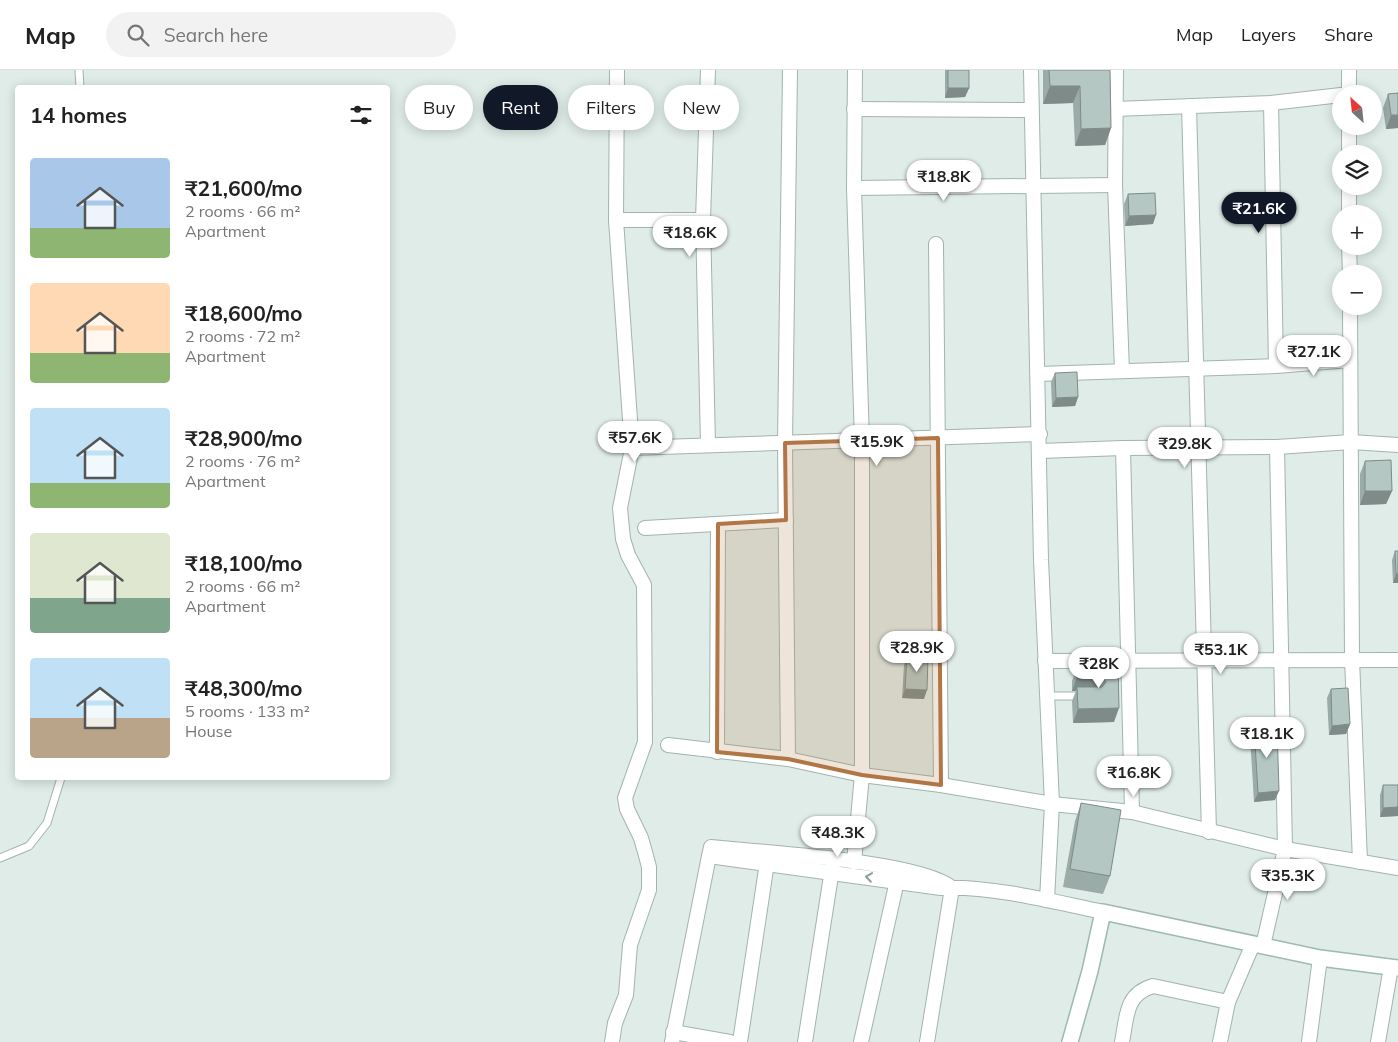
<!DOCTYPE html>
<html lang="en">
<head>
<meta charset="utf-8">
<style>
	body { margin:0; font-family:Mulish,sans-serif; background:#f2f2f2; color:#222; height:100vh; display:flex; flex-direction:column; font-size:19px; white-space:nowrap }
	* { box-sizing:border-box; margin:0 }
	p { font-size:16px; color:#767676 }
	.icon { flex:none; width:28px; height:28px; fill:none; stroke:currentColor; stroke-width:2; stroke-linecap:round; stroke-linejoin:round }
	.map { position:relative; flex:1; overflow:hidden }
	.drawer { position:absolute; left:15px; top:15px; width:375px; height:695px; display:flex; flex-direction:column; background:#fff; border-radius:5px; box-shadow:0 2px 12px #0003 }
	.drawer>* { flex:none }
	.guide { position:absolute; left:405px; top:15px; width:475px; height:45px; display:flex; gap:10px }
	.needle { width:32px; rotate:333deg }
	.buttons { position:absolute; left:1332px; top:15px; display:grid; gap:10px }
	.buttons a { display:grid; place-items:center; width:50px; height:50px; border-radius:50%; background:#fff; box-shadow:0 2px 12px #0003; font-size:25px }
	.price { position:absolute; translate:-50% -42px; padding:0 11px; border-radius:18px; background:#fff; color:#222; font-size:16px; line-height:32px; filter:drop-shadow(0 1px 2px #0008) }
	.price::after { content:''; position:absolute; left:50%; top:30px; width:15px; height:11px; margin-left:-8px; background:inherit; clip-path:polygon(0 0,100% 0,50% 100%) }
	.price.current { background:#111827; color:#fff }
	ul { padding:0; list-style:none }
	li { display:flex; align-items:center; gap:15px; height:125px; padding:0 15px }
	li span { display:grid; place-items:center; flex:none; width:140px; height:100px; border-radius:5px; color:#555 }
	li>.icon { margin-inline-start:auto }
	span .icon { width:60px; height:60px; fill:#fffc; stroke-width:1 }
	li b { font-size:21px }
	h2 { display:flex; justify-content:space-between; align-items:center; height:60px; padding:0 15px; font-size:21px }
	.pill { padding:0 18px; border-radius:22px; background:#fff; box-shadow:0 2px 12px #0003; font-size:18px; line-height:45px }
	.pill.current { background:#111827; color:#fff }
	header { display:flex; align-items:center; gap:30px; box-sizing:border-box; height:70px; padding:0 25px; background:#fff; border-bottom:1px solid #e0e0e0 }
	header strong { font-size:24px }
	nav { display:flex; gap:28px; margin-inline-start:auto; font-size:18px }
	.search { width:350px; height:45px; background:#f2f2f2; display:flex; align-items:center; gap:12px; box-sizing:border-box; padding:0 18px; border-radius:28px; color:#767676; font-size:19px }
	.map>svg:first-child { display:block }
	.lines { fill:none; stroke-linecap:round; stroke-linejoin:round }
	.lane-casing { stroke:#a1b4b1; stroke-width:9 }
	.street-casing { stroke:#a1b4b1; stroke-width:16 }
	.secondary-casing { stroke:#9cb9b3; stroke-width:18 }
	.lane { stroke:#fff; stroke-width:7 }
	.street { stroke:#fff; stroke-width:14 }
	.secondary { stroke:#fff; stroke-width:15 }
	.wall { fill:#9baba7 }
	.shaded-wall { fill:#7e8b88 }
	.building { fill:#b4c7c2; stroke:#7e8b88 }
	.oneway { stroke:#8e9e9d }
	.marked { fill:#b07645; fill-opacity:0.2; stroke:#b07645; stroke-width:4; stroke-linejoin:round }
</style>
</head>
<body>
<header>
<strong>Map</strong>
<div class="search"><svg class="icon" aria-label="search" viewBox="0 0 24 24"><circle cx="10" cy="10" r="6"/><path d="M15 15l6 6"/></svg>Search here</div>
<nav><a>Map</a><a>Layers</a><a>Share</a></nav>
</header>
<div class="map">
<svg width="1398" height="972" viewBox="0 0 1398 972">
	<rect width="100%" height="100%" fill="#dfece8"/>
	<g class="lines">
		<defs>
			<g id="lane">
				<polyline points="79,0 80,18"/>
				<polyline points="1047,626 1082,626"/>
				<polyline points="0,788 29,776 47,753 61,708"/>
			</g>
			<g id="street">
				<polyline points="617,0 616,150 632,378 1040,364"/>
				<polyline points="708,0 703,150 708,375"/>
				<polyline points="1031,0 1041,490 1052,734 1047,830"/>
				<polyline points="1116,0 1115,115 1122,301"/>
				<polyline points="1349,0 1349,24"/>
				<polyline points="1271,33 1276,296"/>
				<polyline points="1189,36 1209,762"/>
				<polyline points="854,39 1031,40"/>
				<polyline points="1115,39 1271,33 1341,25"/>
				<polyline points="1349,56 1349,84"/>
				<polyline points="1349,116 1349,144"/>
				<polyline points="854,118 1115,115"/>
				<polyline points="616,150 703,150"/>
				<polyline points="936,174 941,715"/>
				<polyline points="1349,176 1350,204"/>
				<polyline points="1350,236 1352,588 1360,792"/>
				<polyline points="1038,304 1276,296 1350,290"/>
				<polyline points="1123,378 1132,742"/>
				<polyline points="1040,381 1123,378 1277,377 1351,372 1398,375"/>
				<polyline points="645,458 786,450"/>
				<polyline points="1045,591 1398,590"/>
				<polyline points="668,675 788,689 862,705 941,715 1052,734 1132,742 1285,779 1398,798"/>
				<polyline points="717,682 718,454"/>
				<polyline points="788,689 785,373 790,0"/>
				<polyline points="854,792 862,705 862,371 854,118 855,0"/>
				<path d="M 952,818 C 921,791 758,782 711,777 L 709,786 L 941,818 C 988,815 1056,832 1103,842"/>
				<polyline points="1263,876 1285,779 1277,377"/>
				<polyline points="673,962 730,972"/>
				<polyline points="612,972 615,953 626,925 630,875 649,820 649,797 645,782 641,768 627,739 625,728 645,672 644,515 628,485 623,469 620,438 632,378"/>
				<polyline points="672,972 709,786"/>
				<polyline points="740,972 768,786"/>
				<polyline points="805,972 833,793"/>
				<polyline points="861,972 899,802"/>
				<polyline points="927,972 952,818"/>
				<path d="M 1122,972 C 1127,947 1125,924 1153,916 L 1228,932"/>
				<polyline points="1220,972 1228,932 1253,874"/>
				<polyline points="1309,972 1320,888"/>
				<polyline points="1378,972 1391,897"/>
			</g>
			<polyline id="secondary" points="1070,972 1090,901 1103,842 1320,888 1398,898"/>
		</defs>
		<!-- lane casing -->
		<use href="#lane" class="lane-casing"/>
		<!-- street casing -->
		<use href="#street" class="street-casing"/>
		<!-- secondary casing -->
		<use href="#secondary" class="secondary-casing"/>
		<!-- lane -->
		<use href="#lane" class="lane"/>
		<!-- street -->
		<use href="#street" class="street"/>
		<!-- secondary -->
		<use href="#secondary" class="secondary"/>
	</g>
	<!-- wall -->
	<g class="wall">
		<polygon points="945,0 969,0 969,18 965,27 945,28"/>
		<polygon points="1043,0 1110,0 1111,58 1105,75 1075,76 1073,33 1043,34"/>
		<polygon points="1398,23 1398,58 1386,59 1383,38 1388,24"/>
		<polygon points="1128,124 1153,154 1125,156 1124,134"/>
		<polygon points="1055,303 1078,327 1075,336 1052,337 1051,312"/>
		<polygon points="1365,391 1392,421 1386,434 1360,435 1360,404"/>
		<polygon points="1395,481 1398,513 1393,513 1392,490"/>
		<polygon points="907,586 924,629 902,628 904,595"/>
		<polygon points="1118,596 1114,652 1073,653 1072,631 1076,621 1072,621 1072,611 1077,597"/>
		<polygon points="1331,619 1350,654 1346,664 1329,665 1327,628"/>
		<polygon points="1254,656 1275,730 1254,732 1250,666"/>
		<polygon points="1383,715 1398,715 1398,746 1380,747 1380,725"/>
		<polygon points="1081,733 1110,806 1103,824 1063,817 1075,751"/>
	</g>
	<!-- shaded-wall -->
	<g class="shaded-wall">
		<polygon points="1050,16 1080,16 1073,33 1043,34"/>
		<polygon points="948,18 969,18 965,27 945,28"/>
		<polygon points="1391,45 1398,45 1398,58 1386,59"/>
		<polygon points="1111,58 1105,75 1075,76 1081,59"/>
		<polygon points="1156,145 1153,154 1125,156 1129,146"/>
		<polygon points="1078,327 1075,336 1052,337 1056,328"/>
		<polygon points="1365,421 1392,421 1386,434 1360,435"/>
		<polygon points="1396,504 1398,504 1398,513 1393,513"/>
		<polygon points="1077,607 1102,607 1096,621 1077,617 1076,621 1072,621"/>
		<polygon points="905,619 927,620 924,629 902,628"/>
		<polygon points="1119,638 1114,652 1073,653 1078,639"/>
		<polygon points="1350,654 1346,664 1329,665 1332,656"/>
		<polygon points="1279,721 1275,730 1254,732 1258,723"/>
		<polygon points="1398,737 1398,746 1380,747 1383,738"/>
	</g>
	<!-- building -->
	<g class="building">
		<rect x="948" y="0" width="21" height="18"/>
		<polygon points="1049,0 1110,0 1111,58 1081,59 1080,16 1050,16"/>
		<polygon points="1398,23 1398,45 1391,45 1388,24"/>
		<polygon points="1155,123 1156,145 1129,146 1128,124"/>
		<polygon points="1077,302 1078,327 1056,328 1055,303"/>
		<polygon points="1391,390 1392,421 1365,421 1365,391"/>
		<polygon points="1395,481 1398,481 1398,504 1396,504"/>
		<polygon points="907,586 928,587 927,620 905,619"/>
		<polygon points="1118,596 1119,638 1078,639 1077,617 1102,617 1106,612 1102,607 1077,607 1077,597"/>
		<polygon points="1348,618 1350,654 1332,656 1331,619"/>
		<polygon points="1254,656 1277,657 1279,721 1258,723"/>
		<polygon points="1383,715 1398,715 1398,737 1383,738"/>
		<polygon points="1081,733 1121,740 1110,806 1070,799"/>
	</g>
	<!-- one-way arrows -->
	<defs><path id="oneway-chevron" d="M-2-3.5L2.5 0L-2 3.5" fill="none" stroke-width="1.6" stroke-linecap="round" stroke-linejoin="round" transform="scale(1.25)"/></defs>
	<use class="oneway" href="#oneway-chevron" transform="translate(869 807) rotate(-172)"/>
	<!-- marked area -->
	<path class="marked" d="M 938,368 L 941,715 L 862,705 L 788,689 L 717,682 L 718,454 L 786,450 L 785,373 Z"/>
</svg>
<div class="buttons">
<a><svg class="needle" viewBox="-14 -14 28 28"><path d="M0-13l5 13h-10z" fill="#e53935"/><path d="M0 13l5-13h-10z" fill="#767676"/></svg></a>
<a><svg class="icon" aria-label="layers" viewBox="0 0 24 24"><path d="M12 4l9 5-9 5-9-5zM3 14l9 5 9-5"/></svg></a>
<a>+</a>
<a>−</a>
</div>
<b class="price" style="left:944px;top:132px">₹18.8K</b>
<b class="price current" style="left:1259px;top:164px">₹21.6K</b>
<b class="price" style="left:690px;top:188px">₹18.6K</b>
<b class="price" style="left:1314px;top:307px">₹27.1K</b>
<b class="price" style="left:635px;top:393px">₹57.6K</b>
<b class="price" style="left:877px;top:397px">₹15.9K</b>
<b class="price" style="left:1185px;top:399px">₹29.8K</b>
<b class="price" style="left:917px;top:603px">₹28.9K</b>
<b class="price" style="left:1221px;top:605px">₹53.1K</b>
<b class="price" style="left:1099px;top:619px">₹28K</b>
<b class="price" style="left:1267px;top:689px">₹18.1K</b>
<b class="price" style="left:1134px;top:728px">₹16.8K</b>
<b class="price" style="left:838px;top:788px">₹48.3K</b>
<b class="price" style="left:1288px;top:831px">₹35.3K</b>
<div class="guide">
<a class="pill">Buy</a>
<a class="pill current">Rent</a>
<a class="pill">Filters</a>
<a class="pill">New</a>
</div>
<section class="drawer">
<h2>14 homes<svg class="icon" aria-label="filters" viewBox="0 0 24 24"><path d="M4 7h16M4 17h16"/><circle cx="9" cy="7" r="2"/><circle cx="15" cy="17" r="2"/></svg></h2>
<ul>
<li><span style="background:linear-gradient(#a9c7e8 70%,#8fb573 0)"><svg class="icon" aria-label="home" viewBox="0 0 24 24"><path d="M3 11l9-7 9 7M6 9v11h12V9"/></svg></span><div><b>₹21,600/mo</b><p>2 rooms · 66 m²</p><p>Apartment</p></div></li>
<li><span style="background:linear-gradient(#ffd9b3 70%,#8fb573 0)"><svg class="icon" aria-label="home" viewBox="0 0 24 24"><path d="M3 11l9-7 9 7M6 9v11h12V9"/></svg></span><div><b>₹18,600/mo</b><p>2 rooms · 72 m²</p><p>Apartment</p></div></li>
<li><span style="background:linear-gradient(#bfe0f5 75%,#8fb573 0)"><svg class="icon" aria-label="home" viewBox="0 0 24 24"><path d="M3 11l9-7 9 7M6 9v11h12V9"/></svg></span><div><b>₹28,900/mo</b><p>2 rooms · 76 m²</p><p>Apartment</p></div></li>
<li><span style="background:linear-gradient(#dfe7d0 65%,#7fa58c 0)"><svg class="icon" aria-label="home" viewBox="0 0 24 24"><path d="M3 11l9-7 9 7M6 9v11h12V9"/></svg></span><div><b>₹18,100/mo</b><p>2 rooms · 66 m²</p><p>Apartment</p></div></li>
<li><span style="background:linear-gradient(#bfe0f5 60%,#b9a48a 0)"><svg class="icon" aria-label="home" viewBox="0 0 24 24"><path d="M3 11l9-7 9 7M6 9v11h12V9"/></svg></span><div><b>₹48,300/mo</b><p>5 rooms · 133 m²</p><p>House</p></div></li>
</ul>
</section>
</div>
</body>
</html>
